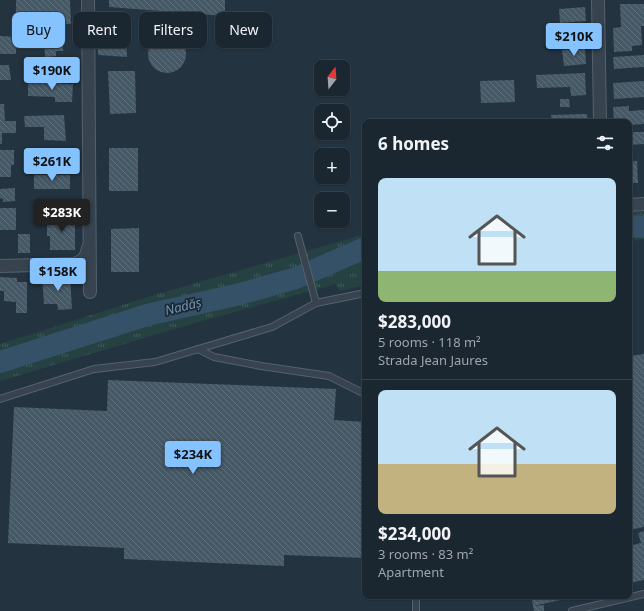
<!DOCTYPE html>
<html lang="en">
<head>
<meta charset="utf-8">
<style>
	body { margin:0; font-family:"Noto Sans",sans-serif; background:#232e38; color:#f1f3f6; height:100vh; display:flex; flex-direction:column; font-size:15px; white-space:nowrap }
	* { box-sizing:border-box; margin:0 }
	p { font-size:13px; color:#9fa5ab }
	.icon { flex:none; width:22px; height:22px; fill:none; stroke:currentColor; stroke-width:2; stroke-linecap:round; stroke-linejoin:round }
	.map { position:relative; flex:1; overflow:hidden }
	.panel { position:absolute; left:362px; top:119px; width:270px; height:480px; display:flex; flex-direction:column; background:#1a2630; border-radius:8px; box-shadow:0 1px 3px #0004,0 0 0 1px #38434c }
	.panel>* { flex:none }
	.hud { position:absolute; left:12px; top:12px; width:290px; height:36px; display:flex; gap:8px }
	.needle { width:26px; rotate:17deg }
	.fabs { position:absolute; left:314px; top:60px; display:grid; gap:8px }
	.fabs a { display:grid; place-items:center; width:36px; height:36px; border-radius:8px; background:#1a2630; box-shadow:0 1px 3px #0004,0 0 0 1px #38434c; font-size:20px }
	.price { position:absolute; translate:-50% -34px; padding:0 9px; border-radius:4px; background:#84c3ff; color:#111; font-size:13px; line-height:26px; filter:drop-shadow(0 1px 2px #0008) }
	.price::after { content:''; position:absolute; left:50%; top:24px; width:12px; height:9px; margin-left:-6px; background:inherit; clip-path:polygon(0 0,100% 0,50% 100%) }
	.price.on { background:#222; color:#fff }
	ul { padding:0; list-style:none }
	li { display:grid; align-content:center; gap:8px; height:212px; padding:0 16px }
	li+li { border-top:1px solid #38434c }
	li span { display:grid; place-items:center; height:124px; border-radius:8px; color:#555 }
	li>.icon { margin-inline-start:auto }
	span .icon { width:72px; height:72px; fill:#fffc; stroke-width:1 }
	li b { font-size:17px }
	h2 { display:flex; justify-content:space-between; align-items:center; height:48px; padding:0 16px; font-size:17px }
	.tag { padding:0 14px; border-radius:8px; background:#1a2630; box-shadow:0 1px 3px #0004,0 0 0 1px #38434c; font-size:14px; line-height:36px }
	.tag.on { background:#84c3ff; color:#111 }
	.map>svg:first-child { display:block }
	.grass { fill:url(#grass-tufts) }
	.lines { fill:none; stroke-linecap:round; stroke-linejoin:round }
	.river { stroke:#355168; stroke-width:22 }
	.building { fill:url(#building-back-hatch) }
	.lane-casing { stroke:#55626e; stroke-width:8 }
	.street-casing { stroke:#55626e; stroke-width:14 }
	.lane { stroke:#374450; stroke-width:6 }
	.street { stroke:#374450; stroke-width:12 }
	.labels { text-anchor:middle; stroke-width:3.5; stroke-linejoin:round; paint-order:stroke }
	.water-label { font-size:13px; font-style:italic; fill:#7195b0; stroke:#1c2935 }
</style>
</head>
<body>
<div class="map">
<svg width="644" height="611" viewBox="0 0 644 611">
	<defs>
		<pattern id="grass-tufts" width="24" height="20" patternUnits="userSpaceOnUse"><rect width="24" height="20" fill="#254141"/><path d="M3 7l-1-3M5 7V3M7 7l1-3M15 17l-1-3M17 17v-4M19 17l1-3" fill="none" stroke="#425b5b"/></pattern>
		<pattern id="building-back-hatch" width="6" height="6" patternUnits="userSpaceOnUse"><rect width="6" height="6" fill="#465966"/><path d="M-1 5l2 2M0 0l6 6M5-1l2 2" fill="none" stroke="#5e6f7b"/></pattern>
	</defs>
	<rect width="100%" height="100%" fill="#233340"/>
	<!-- grass -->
	<g class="grass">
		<polygon points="629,207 644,207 644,239 635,241 631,235 629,235"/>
		<polygon points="365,234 365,285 339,291 336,284 178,328 0,381 0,344 154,295"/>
	</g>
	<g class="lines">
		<!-- river -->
		<g class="river">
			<polyline points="629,226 644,227"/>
			<polyline points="0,362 147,315 240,294 296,278 365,248"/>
		</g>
	</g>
	<!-- building -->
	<g class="building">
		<polygon points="16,0 70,0 71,24 63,24 63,34 44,34 44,25 39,25 39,12 16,12"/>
		<polygon points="109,0 225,0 225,16 109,7"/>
		<polygon points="620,4 644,4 644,26 641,26 642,45 632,46 632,51 614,52 613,28 621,27"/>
		<polygon points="585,7 586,21 560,23 559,9"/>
		<polygon points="97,16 125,17 127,57 98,55"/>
		<rect x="558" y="29" width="28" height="13"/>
		<circle cx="167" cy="54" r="19"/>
		<polygon points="0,36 16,37 16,54 0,54"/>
		<polygon points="63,36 63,51 56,51 56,56 45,57 44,37"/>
		<polygon points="585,48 586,64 564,66 562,50"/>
		<polygon points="644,55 644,67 614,69 613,57"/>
		<polygon points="49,60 76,60 76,70 71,70 71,80 48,80"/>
		<polygon points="0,65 9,65 11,80 0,80"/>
		<polygon points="108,71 135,71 136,113 110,114"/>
		<polygon points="585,73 586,95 571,96 570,87 537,88 536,75"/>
		<polygon points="514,80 515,102 481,103 480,81"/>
		<polygon points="644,81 644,97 614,99 613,83"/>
		<polygon points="28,82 73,84 72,102 55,102 55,97 28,96"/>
		<polygon points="560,99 569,99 570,107 560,107"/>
		<polygon points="0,104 4,104 5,121 16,121 16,133 2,133 2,144 0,144"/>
		<polygon points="629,106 629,111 644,110 644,124 629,125 629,122 614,122 613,107"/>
		<polygon points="587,114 588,122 552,122 551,115"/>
		<polygon points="64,115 66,141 44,140 44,127 25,127 24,116"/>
		<polygon points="629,132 644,132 644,144 629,145"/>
		<rect x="109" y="148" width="29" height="43"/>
		<polygon points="36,149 65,150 65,164 36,163"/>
		<polygon points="0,150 14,150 14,165 11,165 11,177 0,177"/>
		<polygon points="637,161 638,183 629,183 629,162"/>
		<rect x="34" y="175" width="36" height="14"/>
		<polygon points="15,188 15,201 3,202 3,199 0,198 0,189"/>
		<rect x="48" y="200" width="25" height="13"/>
		<rect x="0" y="208" width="16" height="22"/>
		<polygon points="47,216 75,216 75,250 50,250 50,236 47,236"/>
		<polygon points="139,228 139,272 111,272 111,229"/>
		<rect x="18" y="234" width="12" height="19"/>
		<polygon points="70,275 72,309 58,310 57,304 44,304 42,277"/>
		<polygon points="0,277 17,278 17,282 27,282 27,313 16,313 16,302 4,301 4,291 0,291"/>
		<polygon points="644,354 644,527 629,530 629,356"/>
		<polygon points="108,380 336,389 334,420 365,422 365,558 284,555 284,566 124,559 124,548 8,543 14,407 107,411"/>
		<polygon points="644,531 644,580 629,583 629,546 641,543 638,533"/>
		<polygon points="531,596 574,596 574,597 533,606 544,605 544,611 534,611"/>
	</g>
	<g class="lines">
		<defs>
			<g id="lane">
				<polyline points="298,236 316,303 365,293"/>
				<polyline points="198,349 214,357 261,366 329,376 365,394"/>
				<polyline points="0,399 94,369 155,362 272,327 316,303"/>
				<polyline points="416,611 416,596"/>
				<polyline points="572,611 644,594"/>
			</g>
			<g id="street">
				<polyline points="88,0 90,292"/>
				<polyline points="598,0 600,122"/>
				<polyline points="629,205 644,204"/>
				<path d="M 0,266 L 74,264 C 83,261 86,258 88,248"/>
			</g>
		</defs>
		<!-- lane casing -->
		<use href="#lane" class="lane-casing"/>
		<!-- street casing -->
		<use href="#street" class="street-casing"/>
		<!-- lane -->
		<use href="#lane" class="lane"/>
		<!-- street -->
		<use href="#street" class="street"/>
	</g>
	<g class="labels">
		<!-- water labels -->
		<g class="water-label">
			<text transform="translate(183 306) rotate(-14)" y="5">Nadăș</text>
		</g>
	</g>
</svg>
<div class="fabs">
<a><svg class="needle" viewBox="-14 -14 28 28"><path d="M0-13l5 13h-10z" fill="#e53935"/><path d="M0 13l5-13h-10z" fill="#9fa5ab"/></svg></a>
<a><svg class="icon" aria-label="locate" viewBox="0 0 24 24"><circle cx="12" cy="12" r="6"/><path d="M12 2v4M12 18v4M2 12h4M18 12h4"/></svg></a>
<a>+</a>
<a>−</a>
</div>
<b class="price" style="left:574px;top:57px">$210K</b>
<b class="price" style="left:52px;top:91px">$190K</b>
<b class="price" style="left:52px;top:182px">$261K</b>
<b class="price on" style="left:62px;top:233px">$283K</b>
<b class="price" style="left:58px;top:292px">$158K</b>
<b class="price" style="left:193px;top:475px">$234K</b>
<div class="hud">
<a class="tag on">Buy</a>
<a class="tag">Rent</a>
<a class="tag">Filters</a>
<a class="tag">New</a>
</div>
<section class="panel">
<h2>6 homes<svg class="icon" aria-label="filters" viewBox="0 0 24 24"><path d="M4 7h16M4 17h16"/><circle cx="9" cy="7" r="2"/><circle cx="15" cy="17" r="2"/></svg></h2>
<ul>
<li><span style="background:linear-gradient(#bfe0f5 75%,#8fb573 0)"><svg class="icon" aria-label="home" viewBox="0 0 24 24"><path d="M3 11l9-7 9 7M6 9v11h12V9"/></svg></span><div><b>$283,000</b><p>5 rooms · 118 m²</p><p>Strada Jean Jaures</p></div></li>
<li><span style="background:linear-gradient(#bfe0f5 60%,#c2b280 0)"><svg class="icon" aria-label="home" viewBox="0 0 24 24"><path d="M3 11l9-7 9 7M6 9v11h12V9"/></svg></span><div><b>$234,000</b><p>3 rooms · 83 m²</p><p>Apartment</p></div></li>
</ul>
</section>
</div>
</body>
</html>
